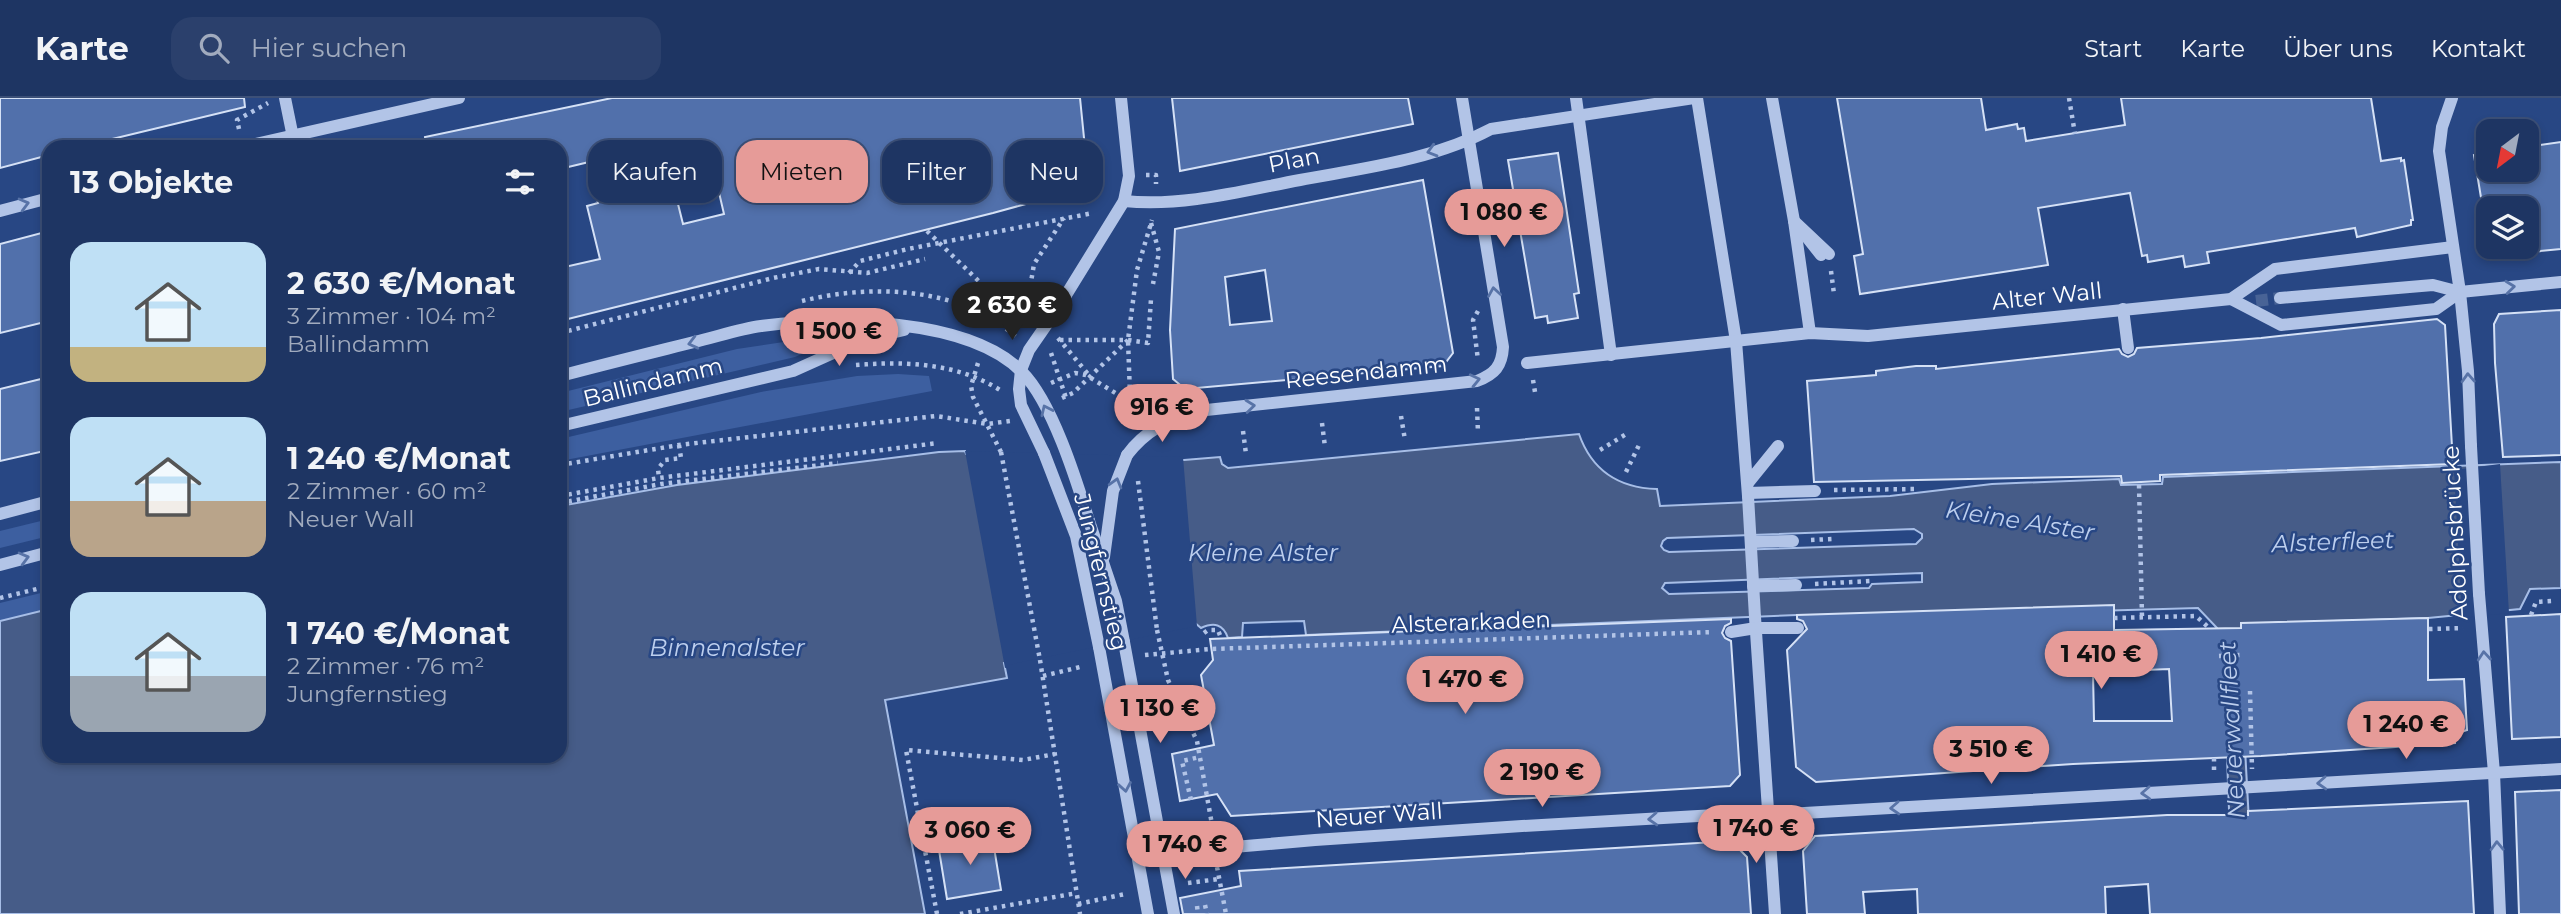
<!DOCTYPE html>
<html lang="de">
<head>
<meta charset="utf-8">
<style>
	body { margin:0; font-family:Montserrat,sans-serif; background:#2b406c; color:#f1f3f6; height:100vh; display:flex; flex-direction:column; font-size:26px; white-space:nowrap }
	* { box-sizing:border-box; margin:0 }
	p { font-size:23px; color:#a1abbe }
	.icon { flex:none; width:38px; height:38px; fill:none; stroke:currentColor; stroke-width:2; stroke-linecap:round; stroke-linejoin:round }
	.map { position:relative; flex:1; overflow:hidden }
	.panel { position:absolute; left:42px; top:42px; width:525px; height:623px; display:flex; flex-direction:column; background:#1e3563; border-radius:21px; box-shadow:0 4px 10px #0003,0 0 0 2px #3c5078 }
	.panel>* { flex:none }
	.guide { position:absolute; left:588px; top:42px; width:665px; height:63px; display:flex; gap:14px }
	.needle { width:46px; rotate:212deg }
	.tools { position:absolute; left:2476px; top:21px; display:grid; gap:14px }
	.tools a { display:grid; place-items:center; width:63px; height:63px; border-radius:14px; background:#1e3563; box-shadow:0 4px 10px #0003,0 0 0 2px #3c5078; font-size:35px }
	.price { position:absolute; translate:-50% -60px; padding:0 16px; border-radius:24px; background:#e69b98; color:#111; font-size:23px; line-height:46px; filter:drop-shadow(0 2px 4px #0008) }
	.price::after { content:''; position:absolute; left:50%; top:42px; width:21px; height:16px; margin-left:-10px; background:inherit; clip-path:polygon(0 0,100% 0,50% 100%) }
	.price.current { background:#222; color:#fff }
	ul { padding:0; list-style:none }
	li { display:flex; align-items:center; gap:21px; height:175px; padding:0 28px }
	li span { display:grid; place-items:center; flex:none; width:196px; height:140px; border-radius:21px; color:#555 }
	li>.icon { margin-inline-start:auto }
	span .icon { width:84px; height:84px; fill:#fffc; stroke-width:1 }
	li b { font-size:30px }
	h2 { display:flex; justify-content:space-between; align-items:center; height:84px; padding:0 28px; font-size:30px }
	.pill { padding:0 24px; border-radius:21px; background:#1e3563; box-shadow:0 4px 10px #0003,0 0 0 2px #3c5078; font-size:24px; line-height:63px }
	.pill.current { background:#e69b98; color:#111 }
	header { display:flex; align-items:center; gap:42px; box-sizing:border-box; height:98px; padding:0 35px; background:#1e3563; border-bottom:2px solid #3c5078 }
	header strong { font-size:33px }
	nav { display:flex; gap:38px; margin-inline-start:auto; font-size:24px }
	.search { width:490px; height:63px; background:#2b406c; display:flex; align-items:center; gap:18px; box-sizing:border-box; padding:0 24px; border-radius:21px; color:#a1abbe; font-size:26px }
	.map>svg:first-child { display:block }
	.green { fill:#3d5fa0 }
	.water { fill:#465c88; stroke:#a7bee7; stroke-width:2; fill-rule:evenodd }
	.pier { fill:#284784 }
	.building { fill:#5170ab; stroke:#d5e1f6; stroke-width:2; fill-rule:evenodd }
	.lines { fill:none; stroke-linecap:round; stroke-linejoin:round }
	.minor-tunnel { stroke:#486396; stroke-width:12; stroke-dasharray:12 6; stroke-linecap:butt }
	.path { stroke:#b2c4e7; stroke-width:4.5; stroke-dasharray:3.5 5; stroke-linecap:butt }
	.minor { stroke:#b2c4e7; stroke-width:12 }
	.path-bridge { stroke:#b2c4e7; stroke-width:4.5; stroke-dasharray:3.5 5; stroke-linecap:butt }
	.minor-bridge { stroke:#b2c4e7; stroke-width:12 }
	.oneway { stroke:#5873a7 }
	.labels { text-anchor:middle; stroke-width:5; stroke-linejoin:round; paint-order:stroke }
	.street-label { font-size:23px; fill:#fff; stroke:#284784 }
	.water-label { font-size:24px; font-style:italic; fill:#bdcfee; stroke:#284784 }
</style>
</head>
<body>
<header>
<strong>Karte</strong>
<div class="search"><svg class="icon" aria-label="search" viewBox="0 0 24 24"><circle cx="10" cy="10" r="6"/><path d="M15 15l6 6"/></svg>Hier suchen</div>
<nav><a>Start</a><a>Karte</a><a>Über uns</a><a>Kontakt</a></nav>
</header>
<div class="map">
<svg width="2561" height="816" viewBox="0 0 2561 816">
	<rect width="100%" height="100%" fill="#284784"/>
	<!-- green -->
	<g class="green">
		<polygon points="830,237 833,242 795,259 560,314 560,295 737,251"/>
		<polygon points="898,276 929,278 932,293 560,363 560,341 761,294 857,278"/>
		<polygon points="49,421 49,438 0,450 0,433"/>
		<polygon points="49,493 49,511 0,523 0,505"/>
	</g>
	<!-- water -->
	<path class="water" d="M 1579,336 C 1592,373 1620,390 1657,391 L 1660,408 L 1890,398 L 1992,386 L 2119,381 L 2121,387 L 2162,386 L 2163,379 L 2561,364 L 2561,490 L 2530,491 L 2520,511 L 2428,520 L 2241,526 L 2242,595 L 2254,816 L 2233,816 L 2227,659 L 2217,530 L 2198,510 L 1822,521 L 1821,517 L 1797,517 L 1306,537 L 1304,523 L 1243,525 L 1242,539 L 1228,540 C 1223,526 1214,524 1201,530 L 1194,524 L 1004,565 L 1007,580 L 885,602 L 925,816 L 0,816 L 0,523 L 49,511 L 49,658 L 560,658 L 560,408 L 677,387 L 939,354 L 965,353 L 966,356 L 1184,362 L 1220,359 L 1222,366 L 1228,370 ZM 1914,431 L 1922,436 L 1922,440 L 1916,446 L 1669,454 L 1664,452 L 1661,448 L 1663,443 L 1667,440 ZM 1922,475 L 1922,484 L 1872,486 L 1869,490 L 1669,496 L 1662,490 L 1665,485 Z"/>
	<!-- pier -->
	<g class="pier">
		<polygon points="965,353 1183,359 1197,528 1008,567 1009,569 1005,570"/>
		<polygon points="2500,366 2509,515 2462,520 2454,372"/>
	</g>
	<!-- building -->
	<g class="building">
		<polygon points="0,0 244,0 245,9 79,49 49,49 49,57 0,70"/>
		<path d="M 612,0 L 1080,0 L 1088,80 L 1077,92 L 993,115 L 560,223 L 560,170 L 600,161 L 587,108 L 598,105 L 589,64 L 560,71 L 560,49 L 426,49 L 425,39 ZM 707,43 L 724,116 L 683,126 L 665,54 Z"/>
		<polygon points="1172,0 1408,0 1413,26 1180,73"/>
		<polygon points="1837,0 1981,0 1986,32 2017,26 2018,31 2024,30 2026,43 2125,27 2121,0 2371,0 2381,63 2401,60 2401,63 2404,62 2413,122 2411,122 2411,127 2357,139 2355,130 2207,154 2209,165 2185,169 2183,158 2148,164 2147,157 2142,158 2130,95 2038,110 2048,167 1860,196 1854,158 1863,156"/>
		<polygon points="2561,44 2561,151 2491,158 2490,149 2527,149 2527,110 2488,110 2488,142 2474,57 2488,55 2488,72 2527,72 2527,49"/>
		<polygon points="1558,55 1579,195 1574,196 1578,220 1548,225 1547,218 1535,220 1508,62"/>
		<path d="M 1423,82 L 1453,255 L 1443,268 L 1185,291 L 1173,281 L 1170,232 L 1175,131 ZM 1265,172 L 1272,223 L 1230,227 L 1225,179 Z"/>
		<polygon points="49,133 49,223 0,235 0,146"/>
		<polygon points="2561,212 2561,357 2503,359 2495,265 2494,226 2499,216"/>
		<polygon points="2437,221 2445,227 2453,366 2160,377 2160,383 2122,385 2121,378 1814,384 1807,283 1876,277 1876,273 1916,268 1936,268 1936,271 2119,251 2122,256 2128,259 2134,256 2137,250 2261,240"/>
		<polygon points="49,279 49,352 0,363 0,291"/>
		<path d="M 2114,507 L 2114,532 L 2241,530 L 2241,525 L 2428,520 L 2428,582 L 2464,581 L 2467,632 L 2455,636 L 2455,645 L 2261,658 L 2073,666 L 1816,684 L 1796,669 L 1787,552 L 1807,531 L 1803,523 L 1797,521 L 1797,517 ZM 2169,571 L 2172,623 L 2094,623 L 2093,574 Z"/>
		<polygon points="2561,516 2561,639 2512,641 2506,519"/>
		<polygon points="1731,521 1731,525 1725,528 1722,535 1725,540 1731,543 1740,677 1730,688 1231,718 1217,696 1180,703 1172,656 1214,647 1201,577 1213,562 1210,541"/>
		<polygon points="2561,692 2561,816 2519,816 2515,694"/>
		<polygon points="2468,703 2474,816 2150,816 2148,786 2105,789 2106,816 1918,816 1917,791 1863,794 1865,816 1807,816 1803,753 1815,738 2167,717 2248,717 2248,713"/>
		<polygon points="992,737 1001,792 947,801 938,746"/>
		<polygon points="1731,743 1747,759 1751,816 1183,816 1180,800 1241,788 1239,773"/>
	</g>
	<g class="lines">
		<!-- minor-tunnel -->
		<polyline class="minor-tunnel" points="2256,203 2280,200"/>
		<!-- path -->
		<g class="path">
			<polyline points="2069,0 2075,36"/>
			<polyline points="239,31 237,22 268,5"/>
			<polyline points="1146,77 1156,77 1156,86"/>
			<polyline points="1151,125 1159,154 1153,186"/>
			<polyline points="927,133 991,195 994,214 989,230"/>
			<polyline points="1831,173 1834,196"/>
			<polyline points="849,175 860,163 908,151 1093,115"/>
			<polyline points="991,195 1032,219"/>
			<path d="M 802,203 C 870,186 961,188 1016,239"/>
			<polyline points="1478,213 1473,222 1478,262"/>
			<polyline points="1026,214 1034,166 1064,120"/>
			<polyline points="560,235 773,180 819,171 867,175 925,161"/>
			<polyline points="1058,240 1088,276"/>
			<polyline points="1060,242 1128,242 1148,245 1151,201"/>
			<polyline points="1051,255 1066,300"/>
			<polyline points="978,265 971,288 973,299 1001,354"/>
			<path d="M 856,267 C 906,263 957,265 1000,292"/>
			<polyline points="1533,282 1535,294"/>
			<polyline points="1051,285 1075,275 1086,277 1148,315"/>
			<polyline points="1062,300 1073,295 1128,242"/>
			<polyline points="1477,310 1478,335"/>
			<polyline points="1401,318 1405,342"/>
			<polyline points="1131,324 1128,242 1137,172 1152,122"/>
			<polyline points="1322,325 1325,349"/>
			<polyline points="1243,333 1246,356"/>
			<polyline points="679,347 681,360 665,362 658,371 659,380 938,345"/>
			<polyline points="1600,352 1628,335"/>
			<polyline points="560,367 679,347 936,318 987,326 1010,323"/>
			<polyline points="1626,374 1640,345"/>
			<polyline points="1834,392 1919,391"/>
			<polyline points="560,398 659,380"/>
			<polyline points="560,405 661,386 838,365"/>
			<polyline points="1811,442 1832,441"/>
			<polyline points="1815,486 1870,483"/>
			<polyline points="0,500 49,488"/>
			<polyline points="2531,517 2536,504 2553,503"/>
			<polyline points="2114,520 2196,518 2208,529"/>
			<polyline points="2429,531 2463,530"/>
			<polyline points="1157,532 1168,582 1197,643 1213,732"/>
			<polyline points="1204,535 1208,532 1218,532 1221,540"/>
			<polyline points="1145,557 1211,551 1713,534"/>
			<polyline points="2219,558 2242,557"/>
			<polyline points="1040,562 1080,816"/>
			<polyline points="1043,578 1084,568"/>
			<polyline points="2250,593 2252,671"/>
			<polyline points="2214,660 2214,673"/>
			<polyline points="1191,702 1182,663 1200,659"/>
			<polyline points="1217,769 1226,816"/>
			<polyline points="1188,785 1219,781"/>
			<polyline points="1078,806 1125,796"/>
			<polyline points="1205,807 1207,816"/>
			<polyline points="1197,808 1198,816"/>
			<polyline points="937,816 906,652 1023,662 1055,656"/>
			<polyline points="960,816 1077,795"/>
		</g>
		<!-- minor -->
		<g class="minor">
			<polyline points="285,0 295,49"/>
			<polyline points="1576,0 1611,257"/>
			<polyline points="1697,0 1736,243 1748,398"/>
			<polyline points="1772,0 1794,123 1810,235"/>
			<polyline points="2452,0 2442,29 2439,53 2460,194 2468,273 2471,348"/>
			<polyline points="243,49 459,0"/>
			<path d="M 1124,103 C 1183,109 1242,93 1300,82 C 1364,70 1433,62 1491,31 L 1694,0"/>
			<polyline points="0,113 49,100"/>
			<polyline points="1821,157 1794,123 1829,156"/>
			<polyline points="2280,200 2433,187 2460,194"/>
			<polyline points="2231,201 2281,227 2436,211 2460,194 2561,184"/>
			<polyline points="2123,211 2128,250"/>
			<polyline points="1527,265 1810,235 1868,238 2231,201 2275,171 2453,149"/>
			<path d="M 560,278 C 605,266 650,255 694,244 C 716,239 739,231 761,228 C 834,219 968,219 1022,274 C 1052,304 1076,381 1089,423"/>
			<polyline points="560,328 793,273 862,242 904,232"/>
			<polyline points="1044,355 1021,307 1019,291 1021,272 1029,252 1058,210 1124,103 1129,78 1121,0"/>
			<path d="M 1127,357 C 1145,333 1168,321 1197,313 L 1477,283 C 1495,276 1502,268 1503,249 L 1462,0"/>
			<polyline points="1748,385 1778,348"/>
			<polyline points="1748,395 1815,393"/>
			<polyline points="0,416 49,403"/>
			<polyline points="1751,444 1793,443"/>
			<polyline points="0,467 49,454"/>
			<polyline points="1753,488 1796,487"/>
			<polyline points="2479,496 2494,675 2500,816"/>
			<polyline points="1755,519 1775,816"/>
			<polyline points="1731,534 1756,530 1798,530"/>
			<polyline points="1124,544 1174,816"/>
			<polyline points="1099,549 1148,816"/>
			<polyline points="1164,755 1315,742 1522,728 1733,716 1770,717 2561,671"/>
		</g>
		<!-- path-bridge -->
		<g class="path-bridge">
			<polyline points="1001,354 1040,562"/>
			<polyline points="1138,383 1157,532"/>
			<polyline points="2139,387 2142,519"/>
		</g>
		<!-- minor-bridge -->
		<g class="minor-bridge">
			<polyline points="2471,348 2479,496"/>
			<polyline points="1044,355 1076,438 1099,549"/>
			<polyline points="1748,398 1755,519"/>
			<polyline points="1089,423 1116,503 1124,544"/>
			<polyline points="1104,459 1113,393 1127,357"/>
		</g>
	</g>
	<!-- one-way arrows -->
	<defs><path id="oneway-chevron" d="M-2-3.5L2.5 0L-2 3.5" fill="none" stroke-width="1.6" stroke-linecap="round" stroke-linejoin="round" transform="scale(1.75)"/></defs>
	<g class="oneway">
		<use href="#oneway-chevron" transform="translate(1432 53) rotate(164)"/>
		<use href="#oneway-chevron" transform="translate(24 106) rotate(-15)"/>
		<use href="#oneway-chevron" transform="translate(2510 189) rotate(-6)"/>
		<use href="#oneway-chevron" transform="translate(1494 194) rotate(-99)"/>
		<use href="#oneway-chevron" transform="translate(693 245) rotate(166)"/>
		<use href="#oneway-chevron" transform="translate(2468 280) rotate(-93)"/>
		<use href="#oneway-chevron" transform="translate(1475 282) rotate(-13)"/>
		<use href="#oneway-chevron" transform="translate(1250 308) rotate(-6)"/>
		<use href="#oneway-chevron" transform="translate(1046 312) rotate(-115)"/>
		<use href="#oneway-chevron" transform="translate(1116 385) rotate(-74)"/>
		<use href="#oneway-chevron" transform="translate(24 460) rotate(-15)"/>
		<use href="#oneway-chevron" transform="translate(2484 558) rotate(-95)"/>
		<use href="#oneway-chevron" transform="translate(2322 685) rotate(177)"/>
		<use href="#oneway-chevron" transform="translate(1125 689) rotate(80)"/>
		<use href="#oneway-chevron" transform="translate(2146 695) rotate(177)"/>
		<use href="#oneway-chevron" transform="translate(1895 710) rotate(177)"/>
		<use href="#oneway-chevron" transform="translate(1653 721) rotate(177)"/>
		<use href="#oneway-chevron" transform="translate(2497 748) rotate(-92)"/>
	</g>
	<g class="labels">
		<!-- street labels -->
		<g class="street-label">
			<text transform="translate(1294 62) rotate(-11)" y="8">Plan</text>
			<text transform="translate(2047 198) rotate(-6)" y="8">Alter Wall</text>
			<text transform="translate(1366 274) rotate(-6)" y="8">Reesendamm</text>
			<text transform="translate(653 284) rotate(-14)" y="8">Ballindamm</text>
			<text transform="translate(2455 435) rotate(-93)" y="8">Adolphsbrücke</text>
			<text transform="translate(1101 474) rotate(76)" y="8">Jungfernstieg</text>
			<text transform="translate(1471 524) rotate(-2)" y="8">Alsterarkaden</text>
			<text transform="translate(1379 717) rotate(-4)" y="8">Neuer Wall</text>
		</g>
		<!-- water labels -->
		<g class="water-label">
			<text transform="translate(2020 423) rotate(9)" y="8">Kleine Alster</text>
			<text transform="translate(2333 444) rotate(-2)" y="8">Alsterfleet</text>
			<text x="1263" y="463">Kleine Alster</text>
			<text x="727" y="558">Binnenalster</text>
			<text transform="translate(2232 632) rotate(-93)" y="8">Neuerwallfleet</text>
		</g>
	</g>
</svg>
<div class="tools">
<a><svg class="needle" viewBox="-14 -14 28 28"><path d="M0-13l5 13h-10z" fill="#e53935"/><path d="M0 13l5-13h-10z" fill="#a1abbe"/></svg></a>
<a><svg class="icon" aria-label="layers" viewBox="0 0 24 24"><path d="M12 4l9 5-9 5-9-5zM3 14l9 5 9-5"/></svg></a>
</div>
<b class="price" style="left:1504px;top:151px">1 080 €</b>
<b class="price current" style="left:1012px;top:244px">2 630 €</b>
<b class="price" style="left:839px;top:270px">1 500 €</b>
<b class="price" style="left:1162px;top:346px">916 €</b>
<b class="price" style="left:2101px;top:593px">1 410 €</b>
<b class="price" style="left:1465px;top:618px">1 470 €</b>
<b class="price" style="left:1160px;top:647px">1 130 €</b>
<b class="price" style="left:2406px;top:663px">1 240 €</b>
<b class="price" style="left:1991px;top:688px">3 510 €</b>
<b class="price" style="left:1542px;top:711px">2 190 €</b>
<b class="price" style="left:1756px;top:767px">1 740 €</b>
<b class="price" style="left:970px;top:769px">3 060 €</b>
<b class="price" style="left:1185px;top:783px">1 740 €</b>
<div class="guide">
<a class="pill">Kaufen</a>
<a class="pill current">Mieten</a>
<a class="pill">Filter</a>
<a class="pill">Neu</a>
</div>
<section class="panel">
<h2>13 Objekte<svg class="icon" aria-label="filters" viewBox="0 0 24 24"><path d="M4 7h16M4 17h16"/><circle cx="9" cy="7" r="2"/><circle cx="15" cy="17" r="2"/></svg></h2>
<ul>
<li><span style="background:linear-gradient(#bfe0f5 75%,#c2b280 0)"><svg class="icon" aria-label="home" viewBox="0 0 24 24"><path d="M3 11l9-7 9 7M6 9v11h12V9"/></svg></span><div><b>2 630 €/Monat</b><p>3 Zimmer · 104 m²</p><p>Ballindamm</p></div></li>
<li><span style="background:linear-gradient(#bfe0f5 60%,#b9a48a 0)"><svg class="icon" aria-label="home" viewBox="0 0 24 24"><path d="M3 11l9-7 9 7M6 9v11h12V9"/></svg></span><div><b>1 240 €/Monat</b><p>2 Zimmer · 60 m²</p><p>Neuer Wall</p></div></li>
<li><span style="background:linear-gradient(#bfe0f5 60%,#9aa5b1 0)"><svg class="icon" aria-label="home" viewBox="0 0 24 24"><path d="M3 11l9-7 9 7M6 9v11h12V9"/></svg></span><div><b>1 740 €/Monat</b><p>2 Zimmer · 76 m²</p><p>Jungfernstieg</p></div></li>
</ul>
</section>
</div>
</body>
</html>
